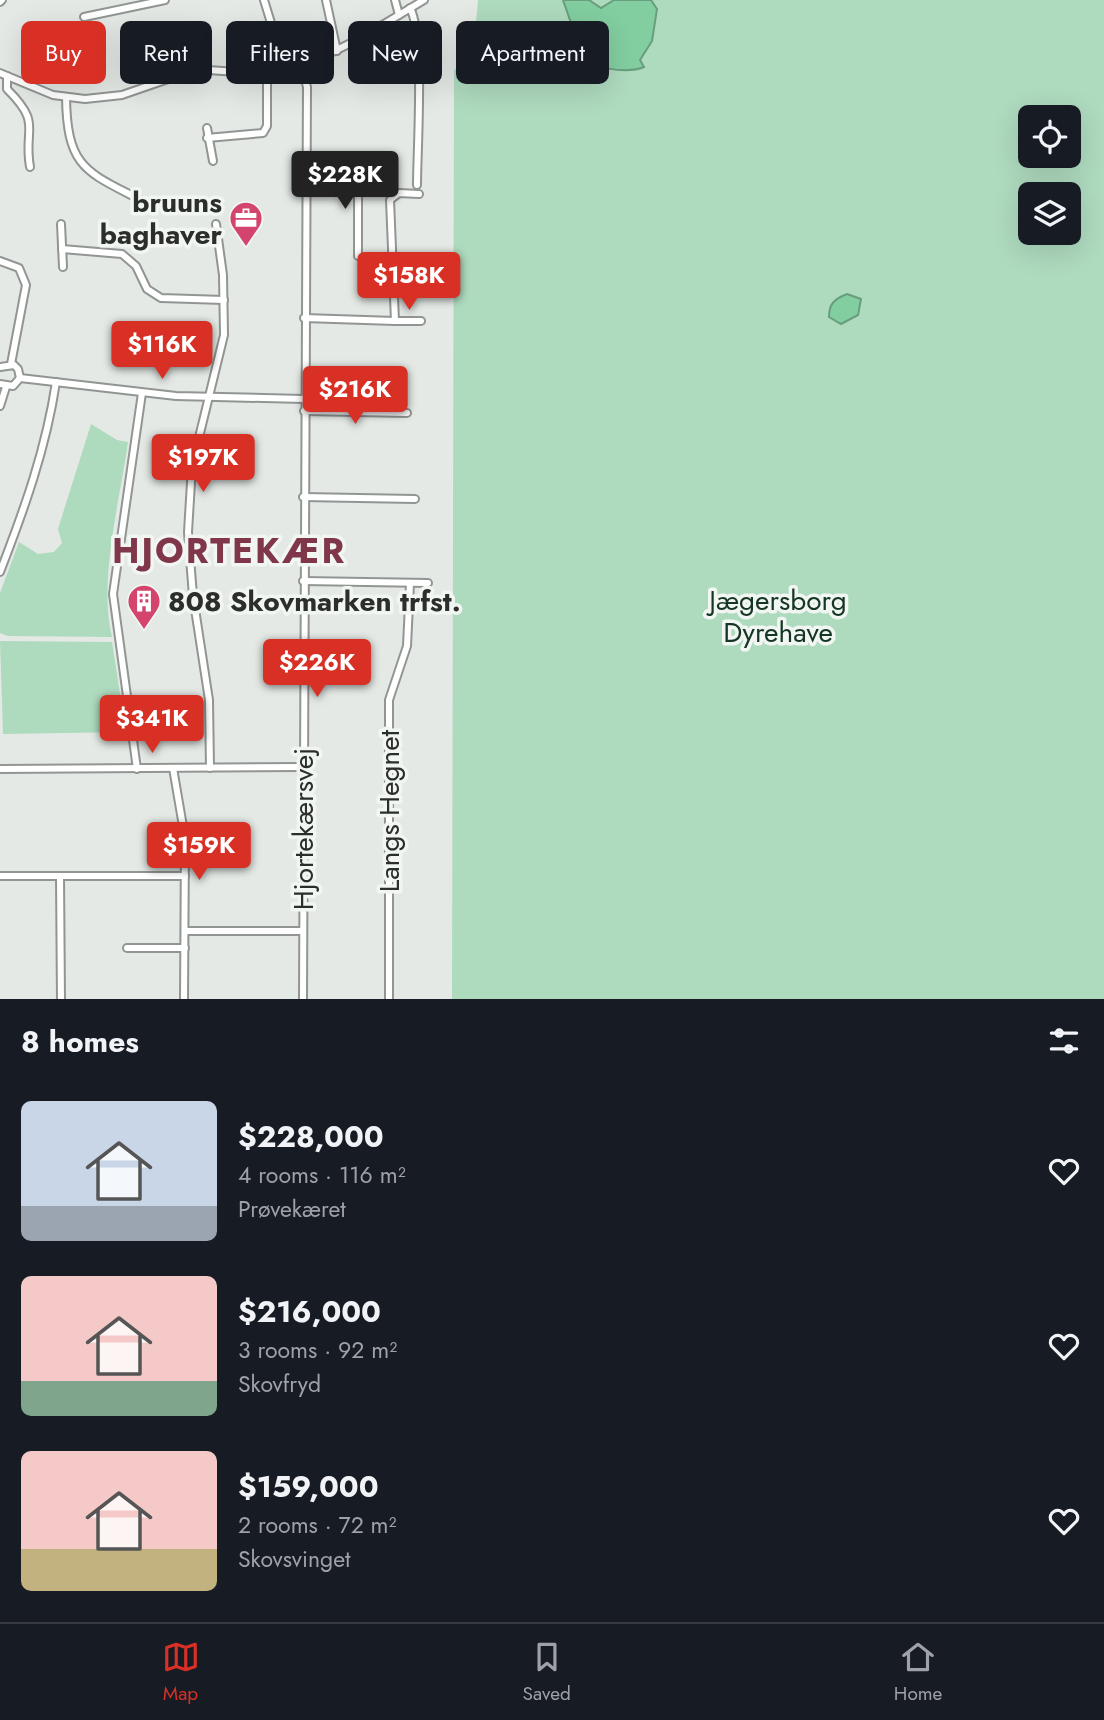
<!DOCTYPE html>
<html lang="en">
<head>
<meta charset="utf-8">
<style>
	body { margin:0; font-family:Jost,sans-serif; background:#242831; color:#f1f3f6; height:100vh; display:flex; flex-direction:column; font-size:26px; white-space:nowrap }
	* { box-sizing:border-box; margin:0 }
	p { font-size:23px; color:#9ea1a6 }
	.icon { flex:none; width:38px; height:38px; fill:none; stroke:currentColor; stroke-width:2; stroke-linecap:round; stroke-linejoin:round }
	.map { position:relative; height:999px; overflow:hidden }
	.panel { display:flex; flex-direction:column; background:#171b24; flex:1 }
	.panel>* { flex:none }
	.hud { position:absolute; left:21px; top:21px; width:700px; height:63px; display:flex; gap:14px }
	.controls { position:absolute; left:1018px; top:105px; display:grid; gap:14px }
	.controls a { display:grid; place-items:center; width:63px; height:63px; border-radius:10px; background:#171b24; box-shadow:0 7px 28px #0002; font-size:35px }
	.price { position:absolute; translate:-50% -60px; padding:0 16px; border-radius:7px; background:#d93025; color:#fff; font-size:23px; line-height:46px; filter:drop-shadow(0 2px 4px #0008) }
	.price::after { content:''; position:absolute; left:50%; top:42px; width:21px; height:16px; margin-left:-10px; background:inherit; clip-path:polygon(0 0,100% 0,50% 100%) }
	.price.current { background:#222; color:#fff }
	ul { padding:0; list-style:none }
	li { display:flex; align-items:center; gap:21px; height:175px; padding:0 21px }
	li span { display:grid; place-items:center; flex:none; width:196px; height:140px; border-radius:10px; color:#555 }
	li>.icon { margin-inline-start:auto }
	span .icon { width:84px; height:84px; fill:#fffc; stroke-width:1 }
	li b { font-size:30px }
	h2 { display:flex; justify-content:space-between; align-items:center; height:84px; padding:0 21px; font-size:30px }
	.chip { padding:0 24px; border-radius:10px; background:#171b24; box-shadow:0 7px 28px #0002; font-size:24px; line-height:63px }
	.chip.current { background:#d93025; color:#fff }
	.dock { display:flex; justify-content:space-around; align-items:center; height:98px; border-top:2px solid #363941; background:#171b24; font-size:19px; color:#9ea1a6 }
	.dock a { display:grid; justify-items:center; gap:4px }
	.dock .current { color:#d93025 }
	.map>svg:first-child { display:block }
	.green { fill:#aedabe; fill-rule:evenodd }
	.water { fill:#82cea0; stroke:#689e7d; stroke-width:2 }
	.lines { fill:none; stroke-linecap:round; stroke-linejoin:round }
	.minor-casing { stroke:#919693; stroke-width:10 }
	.minor { stroke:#fff; stroke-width:6 }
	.labels { text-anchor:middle; stroke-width:7; stroke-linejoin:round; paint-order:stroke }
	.poi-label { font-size:28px; font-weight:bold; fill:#2c2e2c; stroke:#f1f6f3; text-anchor:end }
	.park-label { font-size:28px; fill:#153624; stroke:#f1f6f3 }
	.street-label { font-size:28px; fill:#2c2e2c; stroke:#f1f6f3 }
	.district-label { font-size:35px; font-weight:bold; letter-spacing:2px; fill:#7f3749; stroke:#f1f6f3 }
</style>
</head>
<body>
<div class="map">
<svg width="1104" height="999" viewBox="0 0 1104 999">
	<rect width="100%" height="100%" fill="#e4e9e5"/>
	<!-- green -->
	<g class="green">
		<path d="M 478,0 L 1104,0 L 1104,999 L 452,999 L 454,70 C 475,56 476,23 478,0 ZM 1031,117 L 1069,117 L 1069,156 L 1031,156 ZM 1031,194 L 1069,194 L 1069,233 L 1031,233 Z"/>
		<path d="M 91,424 L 117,440 L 128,442 C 120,500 98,581 112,637 L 8,636 L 0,633 L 0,593 L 19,542 L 38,554 L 54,552 L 62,543 L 58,529 Z"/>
		<polygon points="0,641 112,642 126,732 3,734"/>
	</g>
	<!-- water -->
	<g class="water">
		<path d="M 563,0 L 589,0 L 601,8 L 614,0 L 651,0 L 657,9 L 652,41 L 640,60 L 644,67 C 628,74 590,68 575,58 L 580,52 L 573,43 L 571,23 Z"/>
		<path d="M 847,294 L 861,299 L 858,315 L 841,324 L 829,317 C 829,304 834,299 847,294 Z"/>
	</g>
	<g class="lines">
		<defs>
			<g id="minor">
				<polyline points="264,0 286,72"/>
				<polyline points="326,0 337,51"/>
				<polyline points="395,0 399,15"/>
				<polyline points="0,2 2,0"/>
				<path d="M 410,8 C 425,35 417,149 417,185"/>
				<polyline points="84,17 165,0"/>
				<polyline points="0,73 53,95 85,99 122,95 177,76 208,70 267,74 303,72 312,62 359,39 424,0"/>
				<path d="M 7,76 L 7,89 C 43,125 23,127 30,167"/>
				<path d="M 66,97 C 67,172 89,172 148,204 L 154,202"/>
				<polyline points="207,128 213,161"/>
				<polyline points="207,138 263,133 267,126 267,74"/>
				<polyline points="355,157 355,191"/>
				<polyline points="305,190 358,192 358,256"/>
				<polyline points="61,224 63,267"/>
				<polyline points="62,249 122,254 136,266 147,289 161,298 224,300"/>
				<polyline points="0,261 19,268 26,285 11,364"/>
				<polyline points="304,318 395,321 390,200 399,193 419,194"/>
				<polyline points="395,321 421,321"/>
				<polyline points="0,367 14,365 18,369 20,378"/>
				<polyline points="20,378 176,396 304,399"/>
				<polyline points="0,384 13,386 20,378"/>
				<polyline points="0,406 6,387"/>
				<polyline points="304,411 407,413"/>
				<polyline points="303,497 415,499"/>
				<path d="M 0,572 C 24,510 46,449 56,382"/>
				<polyline points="303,581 428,583"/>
				<polyline points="173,768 185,838 184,999"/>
				<polyline points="210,768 209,700 193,596 188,532 192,466 224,335 223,275 216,224"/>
				<polyline points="0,769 303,767"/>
				<polyline points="137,769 113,594 142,393"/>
				<polyline points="0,876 185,876"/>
				<polyline points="60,876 61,999"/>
				<polyline points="185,931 303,931"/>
				<polyline points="127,948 185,948"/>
				<polyline points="303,999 307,87 303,72"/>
				<polyline points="389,999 389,700 407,646 410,583"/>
			</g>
		</defs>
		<!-- minor casing -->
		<use href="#minor" class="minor-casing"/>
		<!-- minor -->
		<use href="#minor" class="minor"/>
	</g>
	<!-- icons -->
	<defs>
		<symbol id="office-pin" viewBox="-11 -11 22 30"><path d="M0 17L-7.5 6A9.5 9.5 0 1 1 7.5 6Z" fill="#d3456d" stroke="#f1f6f3"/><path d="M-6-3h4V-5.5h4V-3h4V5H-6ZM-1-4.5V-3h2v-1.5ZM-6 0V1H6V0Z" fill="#fff"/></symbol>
		<symbol id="building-pin" viewBox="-11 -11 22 30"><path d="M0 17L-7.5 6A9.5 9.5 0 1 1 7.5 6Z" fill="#d3456d" stroke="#f1f6f3"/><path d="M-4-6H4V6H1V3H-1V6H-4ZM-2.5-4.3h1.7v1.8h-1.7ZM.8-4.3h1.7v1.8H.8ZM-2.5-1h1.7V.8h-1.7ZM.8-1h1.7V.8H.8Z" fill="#fff"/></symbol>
	</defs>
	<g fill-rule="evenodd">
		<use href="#office-pin" x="227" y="199" width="38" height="52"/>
		<use href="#building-pin" x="125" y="582" width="38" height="52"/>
	</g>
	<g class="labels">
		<!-- poi labels -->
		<g class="poi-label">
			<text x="222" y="212">bruuns<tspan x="222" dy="32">baghaver</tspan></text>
			<text x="168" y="611" text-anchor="start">808 Skovmarken trfst.</text>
		</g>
		<!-- park labels -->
		<g class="park-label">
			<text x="778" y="610">Jægersborg<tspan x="778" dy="32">Dyrehave</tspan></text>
		</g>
		<!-- street labels -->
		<g class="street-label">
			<text transform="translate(389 811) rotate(-90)" y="10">Langs Hegnet</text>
			<text transform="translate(303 829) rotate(-90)" y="10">Hjortekærsvej</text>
		</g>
		<!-- district labels -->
		<g class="district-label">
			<text x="229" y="563">HJORTEKÆR</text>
		</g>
	</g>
</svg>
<div class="controls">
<a><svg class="icon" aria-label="locate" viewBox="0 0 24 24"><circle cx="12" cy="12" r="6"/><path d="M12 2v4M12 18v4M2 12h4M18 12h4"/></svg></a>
<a><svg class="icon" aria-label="layers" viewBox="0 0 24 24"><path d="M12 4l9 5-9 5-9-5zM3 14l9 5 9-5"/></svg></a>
</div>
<b class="price current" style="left:345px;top:211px">$228K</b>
<b class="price" style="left:409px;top:312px">$158K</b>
<b class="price" style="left:162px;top:381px">$116K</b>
<b class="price" style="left:355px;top:426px">$216K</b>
<b class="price" style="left:203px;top:494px">$197K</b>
<b class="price" style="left:317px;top:699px">$226K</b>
<b class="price" style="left:152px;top:755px">$341K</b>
<b class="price" style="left:199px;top:882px">$159K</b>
<div class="hud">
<a class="chip current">Buy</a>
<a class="chip">Rent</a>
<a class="chip">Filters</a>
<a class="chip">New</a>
<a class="chip">Apartment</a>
</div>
</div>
<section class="panel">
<h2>8 homes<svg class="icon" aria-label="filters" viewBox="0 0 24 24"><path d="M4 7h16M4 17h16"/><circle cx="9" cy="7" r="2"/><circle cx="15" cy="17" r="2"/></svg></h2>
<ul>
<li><span style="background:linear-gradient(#c9d6e8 75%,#9aa5b1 0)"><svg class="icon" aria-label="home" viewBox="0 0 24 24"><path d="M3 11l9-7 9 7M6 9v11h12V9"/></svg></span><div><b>$228,000</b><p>4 rooms · 116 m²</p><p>Prøvekæret</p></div><svg class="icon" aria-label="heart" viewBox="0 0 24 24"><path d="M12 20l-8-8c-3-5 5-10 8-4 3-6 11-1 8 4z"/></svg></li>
<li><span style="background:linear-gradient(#f6c9c9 75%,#7fa58c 0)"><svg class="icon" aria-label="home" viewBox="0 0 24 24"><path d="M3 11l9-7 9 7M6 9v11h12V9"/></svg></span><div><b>$216,000</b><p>3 rooms · 92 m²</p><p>Skovfryd</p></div><svg class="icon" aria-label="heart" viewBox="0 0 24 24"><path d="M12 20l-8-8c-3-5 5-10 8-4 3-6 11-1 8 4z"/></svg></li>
<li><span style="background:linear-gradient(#f6c9c9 70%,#c2b280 0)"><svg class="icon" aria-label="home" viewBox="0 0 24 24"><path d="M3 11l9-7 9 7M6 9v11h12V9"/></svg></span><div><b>$159,000</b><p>2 rooms · 72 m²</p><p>Skovsvinget</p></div><svg class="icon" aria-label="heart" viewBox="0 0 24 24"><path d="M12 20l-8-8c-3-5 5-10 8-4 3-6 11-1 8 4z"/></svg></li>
</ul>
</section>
<nav class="dock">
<a class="current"><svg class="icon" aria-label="map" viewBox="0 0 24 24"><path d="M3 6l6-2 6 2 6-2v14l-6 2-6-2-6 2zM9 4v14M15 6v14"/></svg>Map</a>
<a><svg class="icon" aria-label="saved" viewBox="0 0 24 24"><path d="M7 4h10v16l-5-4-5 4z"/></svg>Saved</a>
<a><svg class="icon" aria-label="home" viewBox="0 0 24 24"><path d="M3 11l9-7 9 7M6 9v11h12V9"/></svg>Home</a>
</nav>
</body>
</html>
